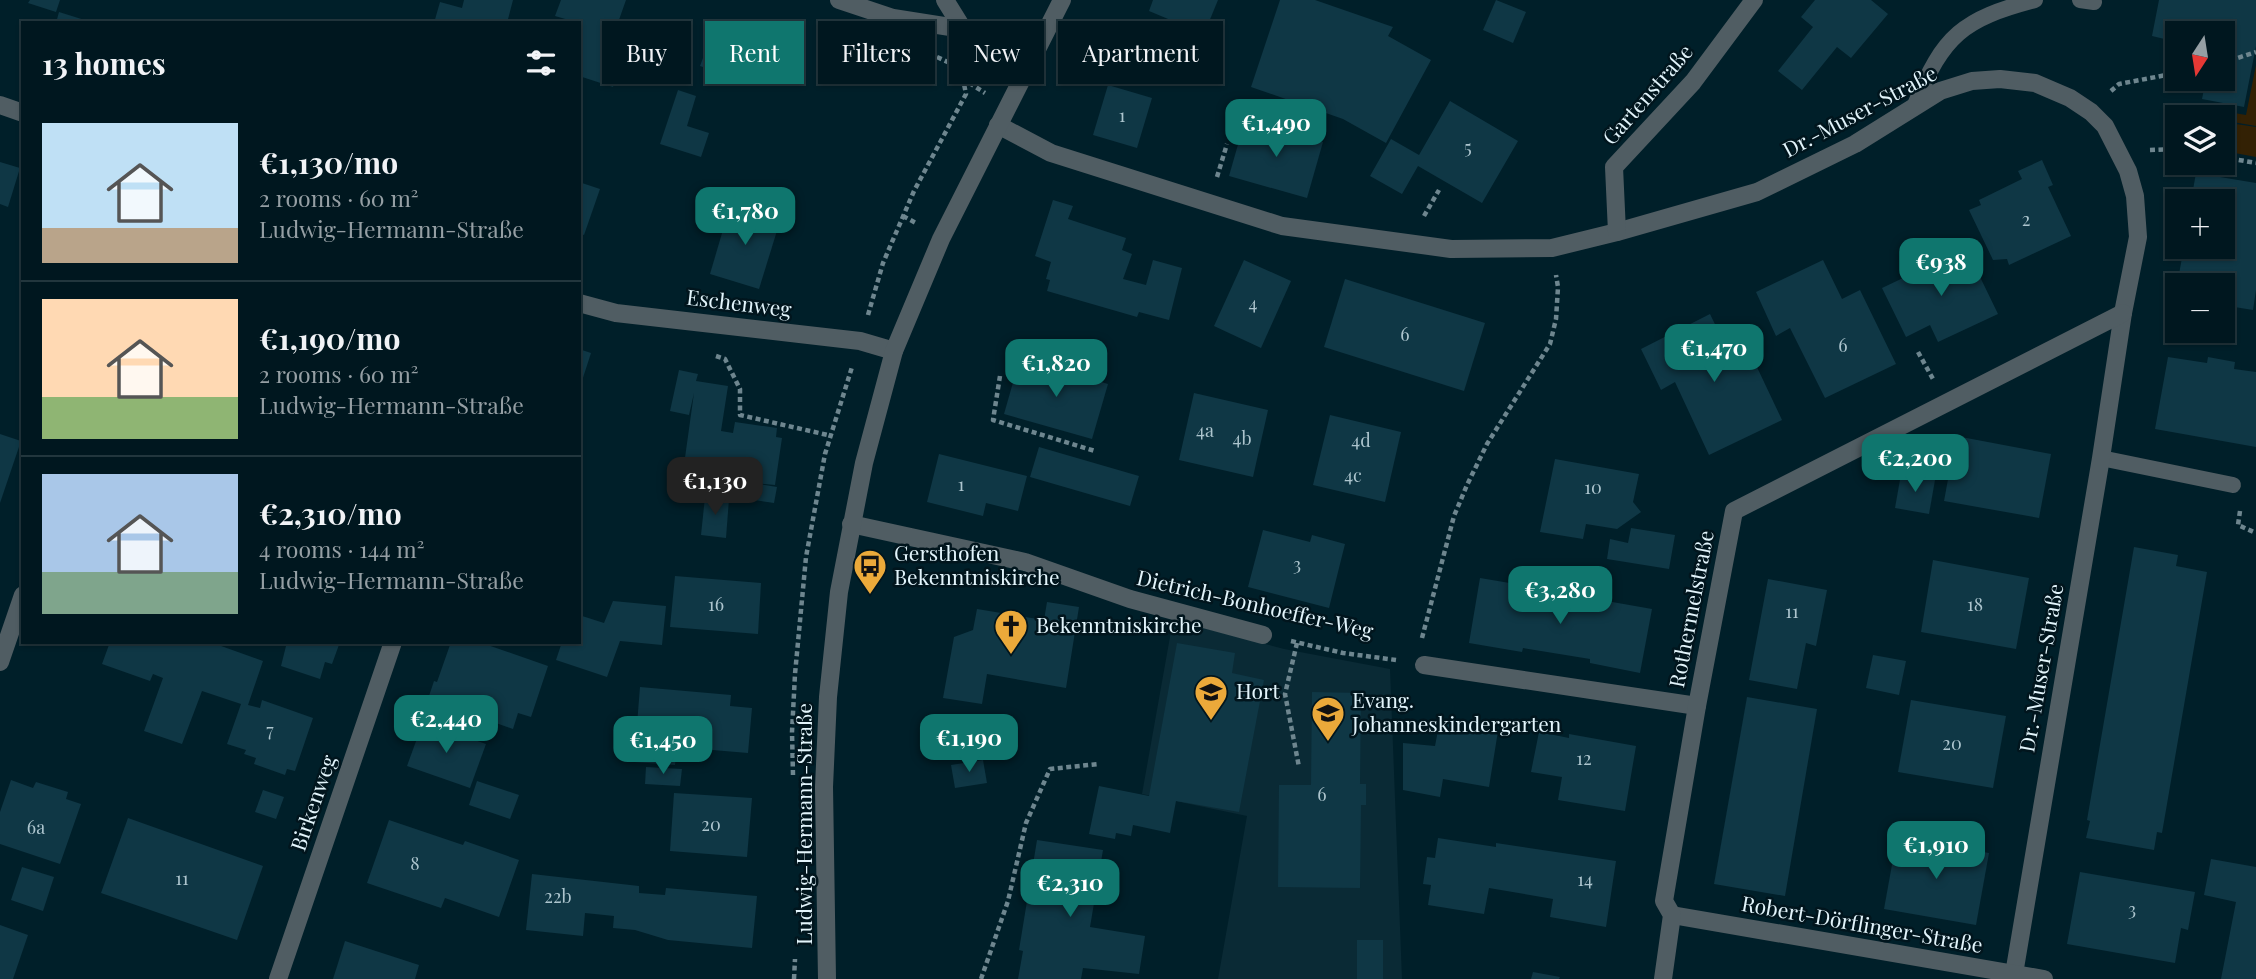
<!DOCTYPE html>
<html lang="en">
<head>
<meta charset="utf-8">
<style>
	body { margin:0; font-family:"Playfair Display",serif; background:#0a2028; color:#f1f3f6; height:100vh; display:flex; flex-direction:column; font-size:26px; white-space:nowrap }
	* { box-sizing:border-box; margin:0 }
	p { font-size:23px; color:#959fa4 }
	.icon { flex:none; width:38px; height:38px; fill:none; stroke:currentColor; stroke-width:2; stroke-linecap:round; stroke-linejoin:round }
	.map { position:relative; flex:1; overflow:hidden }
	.side { position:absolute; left:21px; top:21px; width:560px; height:623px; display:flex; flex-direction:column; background:#00171f; border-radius:0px; box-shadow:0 2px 5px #0004,0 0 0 2px #22363d }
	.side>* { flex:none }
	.hud { position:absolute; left:602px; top:21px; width:665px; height:63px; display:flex; gap:14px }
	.needle { width:46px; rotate:192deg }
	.buttons { position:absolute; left:2165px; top:21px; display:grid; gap:14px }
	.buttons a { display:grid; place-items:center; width:70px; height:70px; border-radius:0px; background:#00171f; box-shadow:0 2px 5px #0004,0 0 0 2px #22363d; font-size:35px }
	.price { position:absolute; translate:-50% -60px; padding:0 16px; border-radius:14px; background:#0f766e; color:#fff; font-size:23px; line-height:46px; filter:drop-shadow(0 2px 4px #0008) }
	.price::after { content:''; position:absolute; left:50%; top:42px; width:21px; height:16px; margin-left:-10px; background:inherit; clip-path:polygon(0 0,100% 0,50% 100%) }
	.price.active { background:#222; color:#fff }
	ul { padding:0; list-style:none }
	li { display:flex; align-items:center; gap:21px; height:175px; padding:0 21px }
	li+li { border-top:2px solid #22363d }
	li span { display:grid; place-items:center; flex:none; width:196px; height:140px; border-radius:0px; color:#555 }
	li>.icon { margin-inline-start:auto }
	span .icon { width:84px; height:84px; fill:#fffc; stroke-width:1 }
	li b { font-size:30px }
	h2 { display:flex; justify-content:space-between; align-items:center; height:84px; padding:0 21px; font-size:30px }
	.chip { padding:0 24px; border-radius:0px; background:#00171f; box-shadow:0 2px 5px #0004,0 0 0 2px #22363d; font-size:24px; line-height:63px }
	.chip.active { background:#0f766e; color:#fff }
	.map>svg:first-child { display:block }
	.built { fill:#0a2a35 }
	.green { fill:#332104 }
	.building { fill:#0f3745 }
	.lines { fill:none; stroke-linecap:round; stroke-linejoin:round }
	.path { stroke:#6e868f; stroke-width:4.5; stroke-dasharray:5 3.5; stroke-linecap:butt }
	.service { stroke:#505d63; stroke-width:16 }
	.minor { stroke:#505d63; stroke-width:18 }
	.tertiary { stroke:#505d63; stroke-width:18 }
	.labels { text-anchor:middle; stroke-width:5; stroke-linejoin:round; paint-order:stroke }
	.number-label { font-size:18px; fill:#adc5ce }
	.street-label { font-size:21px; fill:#e2f4fb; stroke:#01151d }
	.poi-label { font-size:21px; fill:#e2f4fb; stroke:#01151d; text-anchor:start }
</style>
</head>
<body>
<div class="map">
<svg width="2256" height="979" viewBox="0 0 2256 979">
	<rect width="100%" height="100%" fill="#001f29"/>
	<!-- built -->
	<polygon class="built" points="1173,620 1284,649 1390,669 1402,979 1218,979 1247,816 1142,794"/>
	<!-- green -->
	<g class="green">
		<polygon points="2256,65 2256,126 2227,121 2228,112 2246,115"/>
		<polygon points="2229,123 2256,127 2256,157 2224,151"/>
	</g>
	<!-- building -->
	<g class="building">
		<polygon points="30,0 60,0 56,12 28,3"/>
		<polygon points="464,0 513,0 507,23 434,23 440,2 462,8"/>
		<polygon points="561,0 626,0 614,34 629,39 613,87 579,76 579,23 555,16"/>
		<polygon points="1153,0 1218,0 1204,34 1149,11"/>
		<polygon points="1280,0 1315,0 1393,27 1388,36 1431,60 1386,143 1343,119 1251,87"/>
		<polygon points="1496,0 1526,12 1513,43 1483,30"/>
		<polygon points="1815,0 1871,0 1888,14 1851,58 1837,47 1802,90 1778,71 1813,27 1801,17"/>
		<polygon points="2159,0 2256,0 2256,46 2244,107 2202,99 2206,79 2222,79 2222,33 2177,33 2177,42 2152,36"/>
		<polygon points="59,12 91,22 91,23 56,23"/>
		<polygon points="726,20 773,35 755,85 700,66 713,31 721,33"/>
		<polygon points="1108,85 1152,98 1137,148 1093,135"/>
		<polygon points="678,90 696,96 687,126 709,133 701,157 660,144"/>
		<polygon points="1450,101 1518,141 1482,203 1418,166 1402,194 1370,176 1391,139 1419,155"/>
		<polygon points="1245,120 1323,142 1307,198 1229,176"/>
		<polygon points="2042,160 2053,185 2048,187 2071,236 2009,265 2007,259 1993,260 1969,210 1981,205 1979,200 2022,179 2018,171"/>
		<polygon points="0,162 20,168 8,207 0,204"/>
		<polygon points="2196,173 2256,183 2256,290 2253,310 2222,305 2222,285 2177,285 2184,247 2222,247 2222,201 2191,201"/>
		<polygon points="579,182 600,189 584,235 579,233"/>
		<polygon points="1053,200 1073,206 1068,219 1126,238 1122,250 1132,254 1123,279 1146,285 1153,260 1182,268 1169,320 1139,312 1137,317 1047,291 1050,280 1046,279 1051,262 1035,256"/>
		<polygon points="730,206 780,221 759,289 710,274"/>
		<polygon points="1966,248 1998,314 1938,342 1930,325 1906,337 1882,288"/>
		<polygon points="1244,260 1291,281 1261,348 1214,326"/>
		<polygon points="1823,260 1842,299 1860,290 1896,364 1825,398 1790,328 1776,336 1756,292"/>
		<polygon points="1345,279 1485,323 1464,391 1324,347"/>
		<polygon points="1710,314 1729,353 1746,344 1782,420 1709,455 1675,382 1661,390 1641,349"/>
		<polygon points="579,349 591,353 580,387 579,387"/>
		<polygon points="2168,357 2207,363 2208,357 2235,362 2234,369 2256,372 2256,447 2155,429"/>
		<polygon points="1020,358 1108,384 1092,439 1004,414"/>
		<polygon points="679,370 698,374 696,381 728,386 721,431 733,433 735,422 777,428 776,437 782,438 775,485 754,483 777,487 774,503 741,498 744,481 683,472 694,393 689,415 670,411"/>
		<polygon points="1194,393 1268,410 1253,477 1179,460"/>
		<polygon points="1330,415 1401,432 1385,502 1313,485"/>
		<polygon points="0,434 21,441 0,503"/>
		<polygon points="1956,436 2051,454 2039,518 1944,501"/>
		<polygon points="1039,447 1139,476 1130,506 1030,477"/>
		<polygon points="939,454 1027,476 1018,511 986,503 983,516 927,502"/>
		<polygon points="1555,459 1639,474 1633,502 1641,512 1617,529 1586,524 1583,539 1540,532"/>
		<polygon points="1901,474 1935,480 1929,514 1895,508"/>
		<polygon points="705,497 729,499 726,538 701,535"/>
		<polygon points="1631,528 1675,535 1669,569 1607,559 1610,539 1628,543"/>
		<polygon points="1263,530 1310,542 1312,535 1345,544 1329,608 1248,587"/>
		<polygon points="2134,547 2178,555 2176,566 2207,572 2162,833 2157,832 2154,850 2086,838 2090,821 2087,820"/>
		<polygon points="1933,560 2029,578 2016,649 1921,632"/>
		<polygon points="675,576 761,583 758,634 670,627"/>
		<polygon points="1480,578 1533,587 1531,597 1599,609 1601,600 1652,609 1640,673 1590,663 1590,659 1523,648 1522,652 1469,643"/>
		<polygon points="1768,579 1827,590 1816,646 1806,643 1797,689 1749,680"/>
		<polygon points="613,601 666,606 662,645 620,641 607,677 556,660 562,642 579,642 579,615 604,623"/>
		<polygon points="1047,602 1079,607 1066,688 987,674 982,704 943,698 954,637 973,630 977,609 1044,620"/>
		<polygon points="110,642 210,642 263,661 248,705 260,708 262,700 313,718 295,771 287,769 285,775 254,764 256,758 244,754 246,750 227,744 241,704 202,691 182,744 144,731 163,678 153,674 150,681 102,664"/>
		<polygon points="287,642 340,642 332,664 325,662 320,679 281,666"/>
		<polygon points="451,642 479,642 548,666 531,717 518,713 513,729 428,699 434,681 437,682"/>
		<polygon points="1177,643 1235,653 1232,673 1264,680 1239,812 1176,801 1170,833 1133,825 1131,836 1116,833 1115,839 1089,834 1099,786 1149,796"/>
		<polygon points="1873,655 1906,661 1899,695 1866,688"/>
		<polygon points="640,687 731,695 730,706 752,708 748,753 677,747 675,765 634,762"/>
		<polygon points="1312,692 1361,693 1360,784 1366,784 1366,805 1361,805 1360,888 1278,887 1279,785 1311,785"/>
		<polygon points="1747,697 1817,709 1785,896 1714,884"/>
		<polygon points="1911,700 2006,716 1993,788 1898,772"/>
		<polygon points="1440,720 1498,731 1489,787 1443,779 1440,797 1403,790 1403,743 1435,746"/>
		<polygon points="423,722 486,744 470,788 407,766"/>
		<polygon points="1539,732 1569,738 1569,734 1636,746 1625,811 1558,800 1562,777 1531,772"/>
		<polygon points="983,760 987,783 955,788 951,765"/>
		<polygon points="646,767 682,769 680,786 645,784"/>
		<polygon points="11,780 33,788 36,782 68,792 66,799 81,804 60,864 0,844 0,812"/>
		<polygon points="477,781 519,795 510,819 469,805"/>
		<polygon points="263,790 284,797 276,819 255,812"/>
		<polygon points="674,793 752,798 747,857 670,851"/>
		<polygon points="128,818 263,866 237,940 101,893"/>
		<polygon points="389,820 463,845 465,841 519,860 499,917 445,898 441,908 367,883"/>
		<polygon points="1897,837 1989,853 1976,925 1884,909"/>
		<polygon points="1438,838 1496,847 1496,843 1616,861 1606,927 1550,917 1553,899 1489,888 1484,914 1428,905 1431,885 1423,884 1427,857 1435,858"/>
		<polygon points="1037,840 1103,850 1090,927 1145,936 1139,974 1083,968 1081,979 1018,979 1023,951 1019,950"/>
		<polygon points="2211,859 2256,867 2256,979 2221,979 2236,902 2204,895"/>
		<polygon points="22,867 54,877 43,911 11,900"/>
		<polygon points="2080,872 2195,892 2188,930 2181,928 2175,963 2067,944"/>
		<polygon points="532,874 639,886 639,893 665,895 666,888 757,896 752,948 668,940 635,930 613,928 614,916 585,913 583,936 526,930"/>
		<polygon points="0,925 28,935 13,979 0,979"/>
		<rect x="1357" y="940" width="26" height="39"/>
		<polygon points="345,941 419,965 415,979 333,979"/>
		<polygon points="1533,972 1560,977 1559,979 1531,979"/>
	</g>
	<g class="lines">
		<!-- path -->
		<g class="path">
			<polyline points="937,57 952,64 963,79 985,93"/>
			<polyline points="2222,63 2256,52"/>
			<polyline points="2111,91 2119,84 2177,73"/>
			<polyline points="2150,150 2177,149"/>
			<polyline points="2222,157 2256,163"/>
			<polyline points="1217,177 1227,144"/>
			<polyline points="903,216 916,223"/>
			<polyline points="1424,216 1439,190"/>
			<polyline points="868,315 883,263 914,191 966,94 963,79"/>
			<polyline points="1918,352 1933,379"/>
			<polyline points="716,356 725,359 740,389 740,415 832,436"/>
			<polyline points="1000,376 993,420 1095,451"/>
			<polyline points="2240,511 2238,525 2256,533"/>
			<polyline points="1422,638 1454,516 1467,485 1487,444 1550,344 1556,319 1558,287 1556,275"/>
			<polyline points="1291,641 1343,653 1396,660"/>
			<polyline points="1297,643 1285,694 1299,767"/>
			<polyline points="793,775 792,732 795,674 806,557 825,454 852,367"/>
			<polyline points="794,979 795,959"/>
			<polyline points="981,979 1008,901 1026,823 1050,769 1098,764"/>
		</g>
		<!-- service -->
		<g class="service">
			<polyline points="2080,0 2094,2"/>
			<path d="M 1915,105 C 1943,35 1963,19 2035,0"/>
			<polyline points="2101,458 2233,485"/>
		</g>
		<!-- minor -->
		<g class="minor">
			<polyline points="839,0 893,18 963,29"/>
			<polyline points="945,0 963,29 1028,68"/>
			<polyline points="0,105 23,113"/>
			<polyline points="998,125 1051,153 1282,226 1451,249 1552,248 1617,232 1757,192 1855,144 1940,91 1972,81 2000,79 2035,83 2070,98 2091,112 2105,126 2128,171 2135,196 2138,237 2123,313 2101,458 2014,974"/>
			<polyline points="1617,232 1614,167 1693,82 1754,0"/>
			<polyline points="579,303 616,313 860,341 894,351"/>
			<polyline points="851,524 1025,562 1130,599 1263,635"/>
			<polyline points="0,662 23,595"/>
			<polyline points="1424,665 1697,706"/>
			<polyline points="1672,915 2044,979"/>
			<polyline points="278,979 393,642"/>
			<polyline points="1663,979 1672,915 1664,901 1697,706 1734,511 2123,313"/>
		</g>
		<!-- tertiary -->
		<polyline class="tertiary" points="827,979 824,787 828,697 839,592 864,463 894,351 941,239 1062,0"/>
	</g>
	<!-- icons -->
	<defs>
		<symbol id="bus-pin" viewBox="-11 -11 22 30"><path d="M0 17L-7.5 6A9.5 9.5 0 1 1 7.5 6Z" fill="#eba93a" stroke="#01151d"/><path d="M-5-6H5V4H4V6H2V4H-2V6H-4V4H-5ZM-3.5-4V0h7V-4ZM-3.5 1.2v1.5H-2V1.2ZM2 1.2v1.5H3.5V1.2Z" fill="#111"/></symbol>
		<symbol id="church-pin" viewBox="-11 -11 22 30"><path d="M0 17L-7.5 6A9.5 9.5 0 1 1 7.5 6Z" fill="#eba93a" stroke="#01151d"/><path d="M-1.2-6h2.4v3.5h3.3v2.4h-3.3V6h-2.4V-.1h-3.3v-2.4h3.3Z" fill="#111"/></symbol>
		<symbol id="school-pin" viewBox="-11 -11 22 30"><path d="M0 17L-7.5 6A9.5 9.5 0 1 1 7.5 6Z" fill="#eba93a" stroke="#01151d"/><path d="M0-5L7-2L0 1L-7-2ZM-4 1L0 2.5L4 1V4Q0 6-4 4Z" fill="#111"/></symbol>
	</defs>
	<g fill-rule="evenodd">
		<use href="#bus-pin" x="851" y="547" width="38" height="52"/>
		<use href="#church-pin" x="992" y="607" width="38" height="52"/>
		<use href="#school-pin" x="1192" y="673" width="38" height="52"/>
		<use href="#school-pin" x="1309" y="694" width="38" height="52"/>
	</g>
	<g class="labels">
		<!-- number labels -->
		<g class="number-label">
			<text x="1122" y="122">1</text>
			<text x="1468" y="154">5</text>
			<text x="2026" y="226">2</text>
			<text x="1253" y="310">4</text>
			<text x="1405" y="341">6</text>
			<text x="1843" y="352">6</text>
			<text x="1205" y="437">4a</text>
			<text x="1242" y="445">4b</text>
			<text x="1361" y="447">4d</text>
			<text x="1353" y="482">4c</text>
			<text x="961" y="491">1</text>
			<text x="1593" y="494">10</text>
			<text x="1297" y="571">3</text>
			<text x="716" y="611">16</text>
			<text x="1975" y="611">18</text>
			<text x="1792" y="618">11</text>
			<text x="270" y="737">7</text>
			<text x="1952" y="750">20</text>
			<text x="1584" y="765">12</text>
			<text x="1322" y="801">6</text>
			<text x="711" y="831">20</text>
			<text x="36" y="834">6a</text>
			<text x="415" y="870">8</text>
			<text x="182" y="885">11</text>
			<text x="1585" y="886">14</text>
			<text x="558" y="903">22b</text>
			<text x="2132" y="916">3</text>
		</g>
		<!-- street labels -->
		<g class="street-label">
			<text transform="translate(1648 95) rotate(-49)" y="7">Gartenstraße</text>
			<text transform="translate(1860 112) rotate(-28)" y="7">Dr.-Muser-Straße</text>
			<text transform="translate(739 304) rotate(7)" y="7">Eschenweg</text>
			<text transform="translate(1255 605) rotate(13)" y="7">Dietrich-Bonhoeffer-Weg</text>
			<text transform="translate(1692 609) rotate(-79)" y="7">Rothermelstraße</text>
			<text transform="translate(2042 668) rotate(-80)" y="7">Dr.-Muser-Straße</text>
			<text transform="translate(314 803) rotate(-71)" y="7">Birkenweg</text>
			<text transform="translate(805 824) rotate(-90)" y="7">Ludwig-Hermann-Straße</text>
			<text transform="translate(1862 925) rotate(10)" y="7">Robert-Dörflinger-Straße</text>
		</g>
		<!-- poi labels -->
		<g class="poi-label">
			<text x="894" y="561">Gersthofen<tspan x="894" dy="24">Bekenntniskirche</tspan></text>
			<text x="1036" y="633">Bekenntniskirche</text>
			<text x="1236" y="699">Hort</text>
			<text x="1352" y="708">Evang.<tspan x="1352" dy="24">Johanneskindergarten</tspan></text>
		</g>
	</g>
</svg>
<div class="buttons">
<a><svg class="needle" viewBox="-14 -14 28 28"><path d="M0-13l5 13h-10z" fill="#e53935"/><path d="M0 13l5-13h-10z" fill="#959fa4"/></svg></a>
<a><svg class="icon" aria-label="layers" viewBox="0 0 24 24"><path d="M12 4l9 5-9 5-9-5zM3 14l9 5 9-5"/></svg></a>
<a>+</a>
<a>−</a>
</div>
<b class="price" style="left:1276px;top:159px">€1,490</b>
<b class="price" style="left:745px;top:247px">€1,780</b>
<b class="price" style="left:1941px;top:298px">€938</b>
<b class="price" style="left:1714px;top:384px">€1,470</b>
<b class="price" style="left:1056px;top:399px">€1,820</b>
<b class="price" style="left:1915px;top:494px">€2,200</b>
<b class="price active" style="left:715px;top:517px">€1,130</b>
<b class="price" style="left:1560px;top:626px">€3,280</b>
<b class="price" style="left:446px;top:755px">€2,440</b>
<b class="price" style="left:969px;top:774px">€1,190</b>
<b class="price" style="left:663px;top:776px">€1,450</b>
<b class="price" style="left:1936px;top:881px">€1,910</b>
<b class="price" style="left:1070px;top:919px">€2,310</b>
<div class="hud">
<a class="chip">Buy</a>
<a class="chip active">Rent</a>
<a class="chip">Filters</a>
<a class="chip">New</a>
<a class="chip">Apartment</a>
</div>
<section class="side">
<h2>13 homes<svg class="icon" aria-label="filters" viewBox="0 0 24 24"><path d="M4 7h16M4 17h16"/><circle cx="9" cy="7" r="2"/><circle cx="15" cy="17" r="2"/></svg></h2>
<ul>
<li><span style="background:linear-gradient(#bfe0f5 75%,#b9a48a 0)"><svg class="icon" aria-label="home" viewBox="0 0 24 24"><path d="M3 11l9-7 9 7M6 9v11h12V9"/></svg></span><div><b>€1,130/mo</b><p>2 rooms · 60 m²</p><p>Ludwig-Hermann-Straße</p></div></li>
<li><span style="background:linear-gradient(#ffd9b3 70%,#8fb573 0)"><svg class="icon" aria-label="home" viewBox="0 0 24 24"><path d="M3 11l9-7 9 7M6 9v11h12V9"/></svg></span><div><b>€1,190/mo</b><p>2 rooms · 60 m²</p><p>Ludwig-Hermann-Straße</p></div></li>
<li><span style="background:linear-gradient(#a9c7e8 70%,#7fa58c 0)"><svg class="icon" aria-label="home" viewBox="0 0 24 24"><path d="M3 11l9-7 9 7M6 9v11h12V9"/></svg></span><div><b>€2,310/mo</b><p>4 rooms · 144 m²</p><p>Ludwig-Hermann-Straße</p></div></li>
</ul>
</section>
</div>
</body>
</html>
